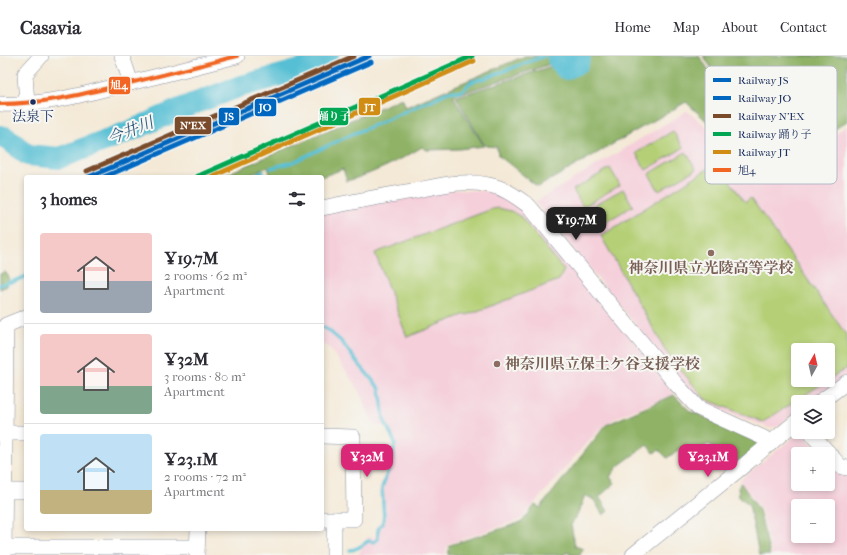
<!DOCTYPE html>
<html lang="en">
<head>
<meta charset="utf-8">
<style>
	body { margin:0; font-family:"IM FELL French Canon","Noto Serif JP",serif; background:#f7f7f7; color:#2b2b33; height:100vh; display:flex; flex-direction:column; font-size:15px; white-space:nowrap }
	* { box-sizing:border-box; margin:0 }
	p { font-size:13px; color:#7c7c81 }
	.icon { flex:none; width:22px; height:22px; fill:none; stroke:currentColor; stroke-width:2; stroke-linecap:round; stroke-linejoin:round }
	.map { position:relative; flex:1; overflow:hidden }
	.panel { position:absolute; left:24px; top:119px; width:300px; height:356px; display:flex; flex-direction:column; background:#fff; border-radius:4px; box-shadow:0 2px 6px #0003 }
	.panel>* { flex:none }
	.needle { width:26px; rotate:8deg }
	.controls { position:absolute; left:791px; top:287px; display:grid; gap:8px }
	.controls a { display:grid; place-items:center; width:44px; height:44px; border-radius:4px; background:#fff; box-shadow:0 2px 6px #0003; font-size:20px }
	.price { position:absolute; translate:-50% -34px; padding:0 9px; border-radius:8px; background:#db2777; color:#fff; font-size:13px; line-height:26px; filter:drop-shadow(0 1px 2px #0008) }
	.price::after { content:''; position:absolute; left:50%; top:24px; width:12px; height:9px; margin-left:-6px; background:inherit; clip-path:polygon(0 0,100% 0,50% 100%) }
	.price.current { background:#222; color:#fff }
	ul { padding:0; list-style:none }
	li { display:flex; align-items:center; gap:12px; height:100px; padding:0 16px }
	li+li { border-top:1px solid #e1e1e2 }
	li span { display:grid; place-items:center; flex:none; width:112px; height:80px; border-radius:4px; color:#555 }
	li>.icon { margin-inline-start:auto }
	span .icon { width:48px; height:48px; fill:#fffc; stroke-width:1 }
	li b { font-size:17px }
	h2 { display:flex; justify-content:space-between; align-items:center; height:48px; padding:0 16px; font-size:17px }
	header { display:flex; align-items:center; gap:24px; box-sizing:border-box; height:56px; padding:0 20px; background:#fff; border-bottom:1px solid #e1e1e2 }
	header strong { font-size:19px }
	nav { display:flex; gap:22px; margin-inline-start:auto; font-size:14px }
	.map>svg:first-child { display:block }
	.built { fill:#f5cfda; fill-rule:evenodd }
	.green { fill:#b4cf75; stroke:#687f6a }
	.forest { fill:#8fb266; stroke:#557062 }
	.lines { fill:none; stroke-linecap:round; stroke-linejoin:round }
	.stream { stroke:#56bfd4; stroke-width:3.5 }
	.river { stroke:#56bfd4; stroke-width:22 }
	.minor-casing { stroke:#888c9a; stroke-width:16 }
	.minor { stroke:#fff; stroke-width:15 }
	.bus-1-casing { stroke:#f6f6f2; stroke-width:7 }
	.bus-1 { stroke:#f26522; stroke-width:4 }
	.rail-1-casing { stroke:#f6f6f2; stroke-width:8 }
	.rail-2-casing { stroke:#f6f6f2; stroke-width:8 }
	.rail-3-casing { stroke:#f6f6f2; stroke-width:8 }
	.rail-4-casing { stroke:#f6f6f2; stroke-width:8 }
	.rail-5-casing { stroke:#f6f6f2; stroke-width:8 }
	.rail-1 { stroke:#0065bd; stroke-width:5 }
	.rail-2 { stroke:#0067c0; stroke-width:5 }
	.rail-3 { stroke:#7a4b2a; stroke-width:5 }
	.rail-4 { stroke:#00a651; stroke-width:5 }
	.rail-5 { stroke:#d18d13; stroke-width:5 }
	.bus-dot { fill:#1b2f5e; stroke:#f6f6f2; stroke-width:1.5 }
	.education-dot { fill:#8d6e63; stroke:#f6f6f2; stroke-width:1.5 }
	.labels { text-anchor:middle; stroke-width:4; stroke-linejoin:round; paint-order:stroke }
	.bus-label { font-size:14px; fill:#1b2f5e; stroke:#f6f6f2 }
	.education-label { font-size:15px; font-weight:bold; fill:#785e54; stroke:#f6f6f2 }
	.water-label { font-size:16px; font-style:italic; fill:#2d5a81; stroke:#f6f6f2 }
	.key { fill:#f6f6f2; stroke:#b4bac6; stroke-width:1 }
	.key-label { font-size:11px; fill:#1b2f5e }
	.line-badge { stroke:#f6f6f2; stroke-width:1.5 }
	.badge-label { font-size:11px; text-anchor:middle; font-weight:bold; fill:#fff }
</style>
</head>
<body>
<header>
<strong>Casavia</strong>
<nav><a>Home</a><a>Map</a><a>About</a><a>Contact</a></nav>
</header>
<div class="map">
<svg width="847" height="499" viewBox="0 0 847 499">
	<rect width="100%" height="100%" fill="#f6f6f2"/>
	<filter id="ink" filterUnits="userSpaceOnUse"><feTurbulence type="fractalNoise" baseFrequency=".025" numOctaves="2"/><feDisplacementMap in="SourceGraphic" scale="8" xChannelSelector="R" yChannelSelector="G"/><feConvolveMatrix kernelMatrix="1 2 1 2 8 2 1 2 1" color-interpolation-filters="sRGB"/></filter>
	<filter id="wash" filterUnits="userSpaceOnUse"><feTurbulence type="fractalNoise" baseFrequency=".012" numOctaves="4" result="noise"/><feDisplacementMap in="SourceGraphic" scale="16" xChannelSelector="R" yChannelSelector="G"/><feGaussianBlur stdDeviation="0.9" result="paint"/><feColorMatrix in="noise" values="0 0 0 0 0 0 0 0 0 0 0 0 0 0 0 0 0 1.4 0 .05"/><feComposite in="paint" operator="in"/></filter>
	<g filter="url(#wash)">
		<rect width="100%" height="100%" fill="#f4e9d6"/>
		<!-- built -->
		<g class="built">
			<path d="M 687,55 L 723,84 L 753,130 L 847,70 L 847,320 L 823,335 L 807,346 L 798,346 L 798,353 L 779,370 L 770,372 L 703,348 L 666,306 L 535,146 ZM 798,294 L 828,294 L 828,324 L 798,324 Z"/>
			<polygon points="456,134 487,135 509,142 526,154 640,292 674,338 617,361 603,370 584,390 521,463 448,488 445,499 358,499 368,481 375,482 377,469 383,463 380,432 382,425 393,400 395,387 387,370 374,370 358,333 331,293 322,287 322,157"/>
			<path d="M 799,377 L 803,377 L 821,398 L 798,398 L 798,428 L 828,428 L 828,405 L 847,417 L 847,499 L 772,499 L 761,453 L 740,424 ZM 798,450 L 828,450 L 828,480 L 798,480 Z"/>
		</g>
		<!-- green -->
		<g class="green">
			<polygon points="673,75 683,92 646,114 636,97"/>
			<polygon points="686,96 696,113 659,135 649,118"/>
			<polygon points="717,107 745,146 751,142 847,280 847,312 828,324 828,294 798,294 798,324 828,324 763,366 705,343 667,297 601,180"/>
			<polygon points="610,112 620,129 583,151 573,134"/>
			<polygon points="623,133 633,150 595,172 585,154"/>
			<polygon points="498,152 511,155 521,161 564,214 559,224 467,259 466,258 407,281 375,197 492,153"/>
		</g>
		<!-- forest -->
		<g class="forest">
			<path d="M 525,0 L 575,0 L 453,40 L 484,90 L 459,93 L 427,94 L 422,91 C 399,105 374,117 347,125 L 343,113 L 321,121 L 271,121 L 268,111 L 245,121 L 220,121 L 402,42 L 406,51 Z"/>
			<polygon points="583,0 699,0 732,47 723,80 686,46 538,131 498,99 497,91 487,90 483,87 456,41"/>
			<polygon points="703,0 847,0 847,65 754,127 725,81 735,45"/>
			<polygon points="5,216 9,221 7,230 0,233 0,218"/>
			<polygon points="674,339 691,356 698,358 757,386 757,392 735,407 724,393 716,397 714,391 708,388 704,392 705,401 698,403 696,397 688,401 681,392 667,402 659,394 654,397 647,389 618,410 610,421 615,427 599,441 608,455 603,459 594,444 585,439 578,457 571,469 575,490 583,493 580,498 581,499 570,499 570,497 565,497 564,499 448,499 450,489 522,466 535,449 540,452 606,369"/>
			<polygon points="741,427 759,454 770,499 759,499 749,448 739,441 738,432"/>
		</g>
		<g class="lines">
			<!-- stream -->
			<g class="stream">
				<path d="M 271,112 L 293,106 L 355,77 L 384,65 L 428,45 C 436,44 442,37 449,36 C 453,35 458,35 462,35 L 471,26 L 485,22 L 544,0"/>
				<polyline points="252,121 263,116"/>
				<path d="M 0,229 C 8,226 18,225 26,220"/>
				<path d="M 322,271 L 328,274 L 342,286 L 352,300 L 380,333 L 384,364 L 395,387 L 393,400 L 382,432 L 384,463 C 383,467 382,467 379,471 C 377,474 378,479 378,483 L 374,486 L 368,485 C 363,489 357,494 350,494"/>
			</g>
			<!-- river -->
			<g class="river">
				<polyline points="558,0 558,3 566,13 578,7 580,0"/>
				<polyline points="0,80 5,81 28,99 59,102 130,75 180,53 238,31 318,9 328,0"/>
			</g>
		</g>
	</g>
	<g filter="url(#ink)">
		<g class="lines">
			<defs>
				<g id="minor">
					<polyline points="122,0 131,27"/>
					<path d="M 0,48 C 42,50 81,39 121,29 C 160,20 198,10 237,0"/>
					<polyline points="27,48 25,18 41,0"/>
					<path d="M 322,152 C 352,146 382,140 413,135 C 438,130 463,123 489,129 C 505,132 515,140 529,150 L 676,328 L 698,352 L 764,382 L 770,388"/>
					<polyline points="820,346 847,326"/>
					<polyline points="810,376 840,410 847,412"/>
					<polyline points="0,377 26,377"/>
					<polyline points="322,380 353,381 354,463 322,463"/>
					<polyline points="0,435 26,435"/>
					<polyline points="0,491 197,491"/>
					<polyline points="4,499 6,269 26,261"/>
					<polyline points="197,499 198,473"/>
					<polyline points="334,499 334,463"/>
					<polyline points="633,499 742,411 798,364"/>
				</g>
			</defs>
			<!-- minor casing -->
			<use href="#minor" class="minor-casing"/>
			<!-- minor -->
			<use href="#minor" class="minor"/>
			<defs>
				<path id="bus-1" d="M 0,48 C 42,48 80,39 121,29 C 160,20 198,10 237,0"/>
			</defs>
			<!-- bus-1 casing -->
			<use href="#bus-1" class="bus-1-casing"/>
			<!-- bus-1 -->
			<use href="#bus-1" class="bus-1"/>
			<defs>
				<polyline id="rail-1" points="89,121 369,0"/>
				<polyline id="rail-2" points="104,121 371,6"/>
				<polyline id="rail-3" points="87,115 354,0"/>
				<polyline id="rail-4" points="196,121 472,0"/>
				<polyline id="rail-5" points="211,121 474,5"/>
			</defs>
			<!-- rail-1 casing -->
			<use href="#rail-1" class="rail-1-casing"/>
			<!-- rail-2 casing -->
			<use href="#rail-2" class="rail-2-casing"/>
			<!-- rail-3 casing -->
			<use href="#rail-3" class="rail-3-casing"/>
			<!-- rail-4 casing -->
			<use href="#rail-4" class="rail-4-casing"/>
			<!-- rail-5 casing -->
			<use href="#rail-5" class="rail-5-casing"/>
			<!-- rail-1 -->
			<use href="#rail-1" class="rail-1"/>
			<!-- rail-2 -->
			<use href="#rail-2" class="rail-2"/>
			<!-- rail-3 -->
			<use href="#rail-3" class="rail-3"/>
			<!-- rail-4 -->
			<use href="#rail-4" class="rail-4"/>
			<!-- rail-5 -->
			<use href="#rail-5" class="rail-5"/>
		</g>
	</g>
	<!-- markers -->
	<circle class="bus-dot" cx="33" cy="46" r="3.5"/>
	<g class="education-dot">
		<circle cx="711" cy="197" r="4"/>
		<circle cx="497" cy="308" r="4"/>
	</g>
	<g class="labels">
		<!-- bus labels -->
		<g class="bus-label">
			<text x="33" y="65">法泉下</text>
		</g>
		<!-- education labels -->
		<g class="education-label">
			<text x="711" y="217">神奈川県立光陵高等学校</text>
			<text x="505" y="313" text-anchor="start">神奈川県立保土ケ谷支援学校</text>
		</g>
		<!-- water labels -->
		<g class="water-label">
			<text transform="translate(130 74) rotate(-22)" y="6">今井川</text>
		</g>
	</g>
	<!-- legend -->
	<rect x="705" y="10" width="132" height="118" rx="6" class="key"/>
	<rect x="713" y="22" width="18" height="4" fill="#0065bd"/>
	<rect x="713" y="40" width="18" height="4" fill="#0067c0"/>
	<rect x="713" y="58" width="18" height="4" fill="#7a4b2a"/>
	<rect x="713" y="76" width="18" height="4" fill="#00a651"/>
	<rect x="713" y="94" width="18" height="4" fill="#d18d13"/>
	<rect x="713" y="112" width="18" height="4" fill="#f26522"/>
	<g class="key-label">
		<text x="738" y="28">Railway JS</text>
		<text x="738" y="46">Railway JO</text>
		<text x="738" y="64">Railway N'EX</text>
		<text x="738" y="82">Railway 踊り子</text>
		<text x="738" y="100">Railway JT</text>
		<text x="738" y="118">旭4</text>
	</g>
	<g class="line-badge">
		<rect x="108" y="20" width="23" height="19" rx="4" fill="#f26522"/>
		<rect x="358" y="41" width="23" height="19" rx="4" fill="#d18d13"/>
		<rect x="254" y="42" width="23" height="19" rx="4" fill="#0067c0"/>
		<rect x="218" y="51" width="22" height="19" rx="4" fill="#0065bd"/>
		<rect x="319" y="51" width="30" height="19" rx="4" fill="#00a651"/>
		<rect x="174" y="60" width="38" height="19" rx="4" fill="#7a4b2a"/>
	</g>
	<g class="badge-label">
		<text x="119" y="33">旭4</text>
		<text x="370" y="55">JT</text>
		<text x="265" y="55">JO</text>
		<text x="229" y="64">JS</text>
		<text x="334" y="64">踊り子</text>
		<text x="193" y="73">N'EX</text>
	</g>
</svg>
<div class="controls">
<a><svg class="needle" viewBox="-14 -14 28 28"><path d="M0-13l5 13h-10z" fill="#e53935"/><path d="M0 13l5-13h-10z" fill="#7c7c81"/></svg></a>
<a><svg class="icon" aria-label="layers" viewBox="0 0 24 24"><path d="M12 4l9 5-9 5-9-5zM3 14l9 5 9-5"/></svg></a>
<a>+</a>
<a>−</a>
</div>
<b class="price current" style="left:576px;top:185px">¥19.7M</b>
<b class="price" style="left:367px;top:422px">¥32M</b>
<b class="price" style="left:708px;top:422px">¥23.1M</b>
<section class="panel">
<h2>3 homes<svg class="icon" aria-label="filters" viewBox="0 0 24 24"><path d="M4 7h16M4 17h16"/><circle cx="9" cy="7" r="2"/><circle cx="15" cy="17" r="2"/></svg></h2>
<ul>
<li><span style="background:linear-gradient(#f6c9c9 60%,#9aa5b1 0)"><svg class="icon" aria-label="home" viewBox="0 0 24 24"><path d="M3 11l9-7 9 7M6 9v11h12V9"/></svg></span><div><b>¥19.7M</b><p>2 rooms · 62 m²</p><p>Apartment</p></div></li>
<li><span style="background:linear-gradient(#f6c9c9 65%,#7fa58c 0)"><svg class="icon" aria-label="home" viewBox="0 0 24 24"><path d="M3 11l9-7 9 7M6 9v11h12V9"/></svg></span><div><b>¥32M</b><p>3 rooms · 80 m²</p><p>Apartment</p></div></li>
<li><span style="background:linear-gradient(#bfe0f5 70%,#c2b280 0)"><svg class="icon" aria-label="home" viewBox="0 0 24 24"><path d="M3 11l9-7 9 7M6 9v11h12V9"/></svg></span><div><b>¥23.1M</b><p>2 rooms · 72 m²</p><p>Apartment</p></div></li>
</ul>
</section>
</div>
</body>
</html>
